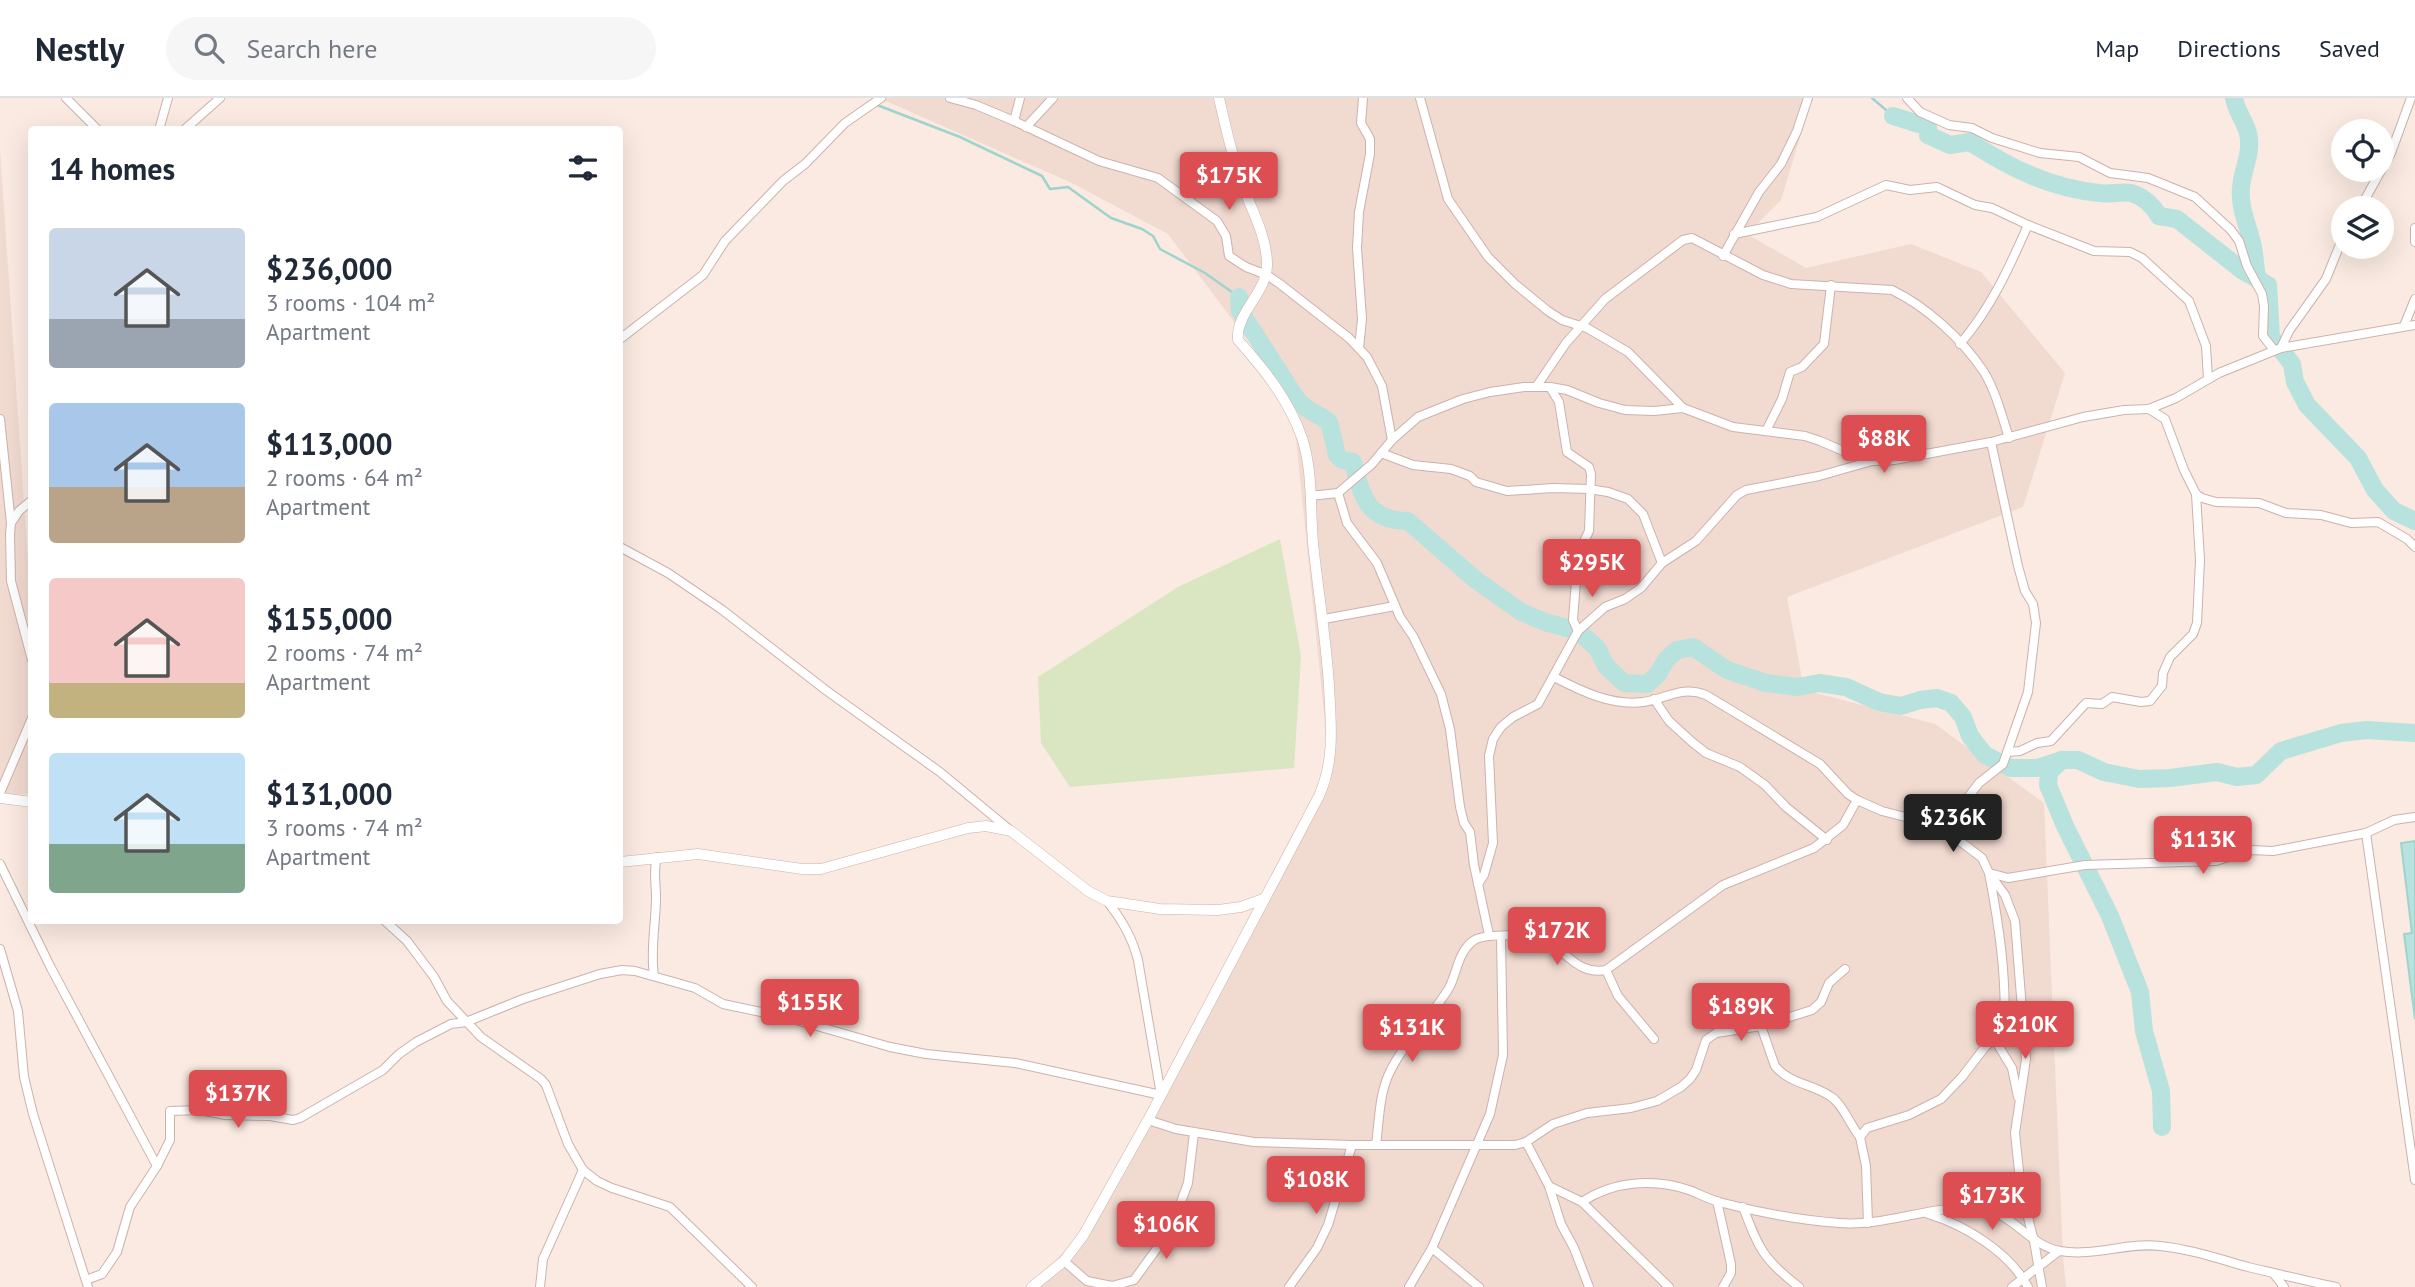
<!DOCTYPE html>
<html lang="en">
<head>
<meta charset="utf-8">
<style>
	body { margin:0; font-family:"PT Sans",sans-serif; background:#f6f6f7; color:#1f2937; height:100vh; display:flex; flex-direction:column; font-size:26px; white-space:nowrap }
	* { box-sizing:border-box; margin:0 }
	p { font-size:23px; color:#747a83 }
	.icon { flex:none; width:38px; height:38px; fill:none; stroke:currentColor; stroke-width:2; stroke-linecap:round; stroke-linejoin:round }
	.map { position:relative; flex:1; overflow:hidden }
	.panel { position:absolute; left:28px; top:28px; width:595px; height:798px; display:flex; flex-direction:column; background:#fff; border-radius:7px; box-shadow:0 7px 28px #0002 }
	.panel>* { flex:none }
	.controls { position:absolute; left:2331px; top:21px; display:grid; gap:14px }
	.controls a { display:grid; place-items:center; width:63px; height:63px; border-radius:50%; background:#fff; box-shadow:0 7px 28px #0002; font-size:35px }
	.price { position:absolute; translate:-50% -60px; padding:0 16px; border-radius:7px; background:#dc4e51; color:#fff; font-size:23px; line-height:46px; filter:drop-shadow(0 2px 4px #0008) }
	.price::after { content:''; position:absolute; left:50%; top:42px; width:21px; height:16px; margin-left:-10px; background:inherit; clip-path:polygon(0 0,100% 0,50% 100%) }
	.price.selected { background:#222; color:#fff }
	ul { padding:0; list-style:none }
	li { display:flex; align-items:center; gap:21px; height:175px; padding:0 21px }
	li span { display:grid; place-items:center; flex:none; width:196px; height:140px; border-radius:7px; color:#555 }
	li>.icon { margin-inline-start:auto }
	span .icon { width:84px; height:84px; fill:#fffc; stroke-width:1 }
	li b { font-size:30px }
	h2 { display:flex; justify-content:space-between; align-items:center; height:84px; padding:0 21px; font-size:30px }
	header { display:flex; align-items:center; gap:42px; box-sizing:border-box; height:98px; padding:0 35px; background:#fff; border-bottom:2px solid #e0e1e3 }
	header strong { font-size:33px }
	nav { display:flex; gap:38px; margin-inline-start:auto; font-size:24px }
	.search { width:490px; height:63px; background:#f6f6f7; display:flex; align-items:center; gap:18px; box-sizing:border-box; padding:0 24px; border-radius:38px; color:#747a83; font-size:26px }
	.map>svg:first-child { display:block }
	.residential { fill:#f1dad0 }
	.green { fill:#d9e6c1 }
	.water { fill:#b7e2dd; stroke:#9ed3ce; stroke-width:2 }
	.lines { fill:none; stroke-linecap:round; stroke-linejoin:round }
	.stream { stroke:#9ed3ce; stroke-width:2.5 }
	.river { stroke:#b7e2dd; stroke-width:18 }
	.minor-casing { stroke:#ccb2ac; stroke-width:10 }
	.tertiary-casing { stroke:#ccb2ac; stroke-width:11 }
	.minor { stroke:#fff; stroke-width:8 }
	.tertiary { stroke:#fff; stroke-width:10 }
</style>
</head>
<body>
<header>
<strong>Nestly</strong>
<div class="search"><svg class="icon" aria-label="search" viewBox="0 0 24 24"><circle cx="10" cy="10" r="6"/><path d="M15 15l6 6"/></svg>Search here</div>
<nav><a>Map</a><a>Directions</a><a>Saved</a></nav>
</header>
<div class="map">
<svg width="2415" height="1189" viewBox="0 0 2415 1189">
	<rect width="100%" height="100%" fill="#faeae1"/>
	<!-- residential -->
	<g class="residential">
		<polygon points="879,0 1812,0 1781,102 1747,136 1806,170 1911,146 1981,174 2065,275 2023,409 1787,499 1804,592 1935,626 2044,705 2063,1159 2066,1189 1028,1189 1078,1140 1179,975 1191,946 1331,684 1292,301 1168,136 1070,84"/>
		<polygon points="0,52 32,522 31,696 0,697"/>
	</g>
	<!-- green -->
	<polygon class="green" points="1280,441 1301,558 1294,670 1070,689 1041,645 1038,579 1178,489"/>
	<!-- water -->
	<polygon class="water" points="2415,743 2415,921 2404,836 2412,835 2401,745"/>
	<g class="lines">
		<!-- stream -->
		<g class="stream">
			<polyline points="1872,0 1893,18"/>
			<polyline points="877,7 960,39 1042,78 1050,91 1068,89 1111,120 1142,131 1153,138 1160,151 1205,175 1239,199"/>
		</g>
		<!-- river -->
		<g class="river">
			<path d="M 2234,0 C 2236,13 2245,23 2248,35 C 2253,54 2242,72 2241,90 C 2239,111 2249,129 2253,149 C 2255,160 2255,171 2258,182"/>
			<path d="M 1893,18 L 1928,29 L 1928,37 L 1950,47 L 1970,44 C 2010,70 2050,90 2099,95 C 2109,97 2121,93 2131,95 C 2143,98 2153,108 2159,118 L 2177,121 L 2243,173 L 2268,187 L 2271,239 L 2292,266 L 2295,284 L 2307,307 L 2358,360 L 2375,392 L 2394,413 L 2415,423"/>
			<path d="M 1239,199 L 1240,213 L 1296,300 C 1308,315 1315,313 1329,324 L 1337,357 L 1342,362 L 1353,364 C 1362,398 1367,423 1408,423 L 1476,482 L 1521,514 L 1545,524 L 1578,533 L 1597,550 L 1606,568 L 1624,585 L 1647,586 L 1658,576 L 1666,562 L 1677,552 L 1693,549 L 1727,572 L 1766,585 L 1798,589 L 1819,585 L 1846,589 L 1879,604 L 1901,608 L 1920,602 L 1937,600 L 1951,605 L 1963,619 L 1970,638 L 1985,657 L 2011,670 L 2037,670 L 2062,662 L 2078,662 L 2104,674 L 2139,681 L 2170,680 L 2217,674 L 2237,679 L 2256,677 L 2281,653 L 2341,635 L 2367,632 L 2415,635"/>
			<polyline points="2062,662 2049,674 2048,687 2065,728 2110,818 2140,894 2144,933 2161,993 2162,1029"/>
		</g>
		<defs>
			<g id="minor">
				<polyline points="66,0 98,32"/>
				<polyline points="950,0 976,7 1014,23 1099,63 1158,80 1217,123 1226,138 1229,158 1246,169 1267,177 1280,186 1349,240 1367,259 1382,288 1392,342"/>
				<polyline points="1420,0 1448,101 1488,159 1515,186 1548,213 1562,222 1587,230 1628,254 1683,310"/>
				<polyline points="1907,0 1920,14 1949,27 1972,30 1992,40 2040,55 2079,59 2110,75 2148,80 2195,99 2231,132 2239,143 2247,168 2262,196 2264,208 2263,238 2274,252"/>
				<polyline points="1014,23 1020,0"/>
				<polyline points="1026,29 1053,0"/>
				<polyline points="159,32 168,0"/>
				<polyline points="184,32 220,0"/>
				<polyline points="2360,110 2391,55 2411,0"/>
				<polyline points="2415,130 2415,144"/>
				<polyline points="1734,136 1817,119 1886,87 1910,92 1937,89 1975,107 1992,110 2028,127"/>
				<polyline points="1723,158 1759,94 1781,66 1797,33 1808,0"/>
				<polyline points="2404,228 2415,201"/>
				<polyline points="620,241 703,177 725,143 783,83 805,66 845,25 881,0"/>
				<path d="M 1960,246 C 1991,210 2009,170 2028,127 L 2094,153 L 2130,154 L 2142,160 L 2189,203 L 2206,248 L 2208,281"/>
				<polyline points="1359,250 1362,221 1357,150 1359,114 1370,56 1370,41 1361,25 1363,0"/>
				<polyline points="2281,250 2289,233 2326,181 2343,139"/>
				<path d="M 1536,289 L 1566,245 L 1605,201 L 1683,142 L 1692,140 L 1763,177 L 1791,186 L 1892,192 C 1927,209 1962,241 1984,274 C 1996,294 2002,318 2009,340"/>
				<polyline points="1550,289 1559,304 1567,354 1589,369 1591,376 1589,433 1578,456 1573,522 1578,533"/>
				<polyline points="2149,311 2165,321 2184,372 2196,396 2202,400 2216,404 2259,405 2286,415 2321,417 2351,425 2378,424 2407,441 2415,449"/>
				<polyline points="0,321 11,425"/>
				<polyline points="1766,333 1782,301 1790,274 1802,269 1824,246 1831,187"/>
				<polyline points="1381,355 1413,367 1451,371 1470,378 1476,384 1507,393 1553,390 1589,391 1608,394 1628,401 1643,416 1662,465"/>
				<polyline points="1338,395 1347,425 1377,465 1400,519 1413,538 1441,596 1450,631 1460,709 1464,725 1470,734 1474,767 1489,837"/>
				<polyline points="1310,398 1338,395 1372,366 1392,342 1418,319 1463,301 1490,294 1524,289 1550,289 1567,292 1599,305 1625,312 1654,313 1683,310 1733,329 1805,338 1820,343 1855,358 1872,363 1894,362 1991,344 2083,319 2124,312 2149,311 2176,300 2219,275 2281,250 2415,227"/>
				<polyline points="32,402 19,413 11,425 10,436 11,483 32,562"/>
				<polyline points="620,449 668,475 721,511 827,593 940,674 1010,732"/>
				<polyline points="1324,521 1395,508"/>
				<path d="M 1554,579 C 1581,593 1611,608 1643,604 C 1666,601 1682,587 1706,597 L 1820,666 L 1848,696 L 1857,702 L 1882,713 L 1936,727 L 1948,734 L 1982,760 L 1989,775 L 2005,797 L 2015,823 L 2026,961 L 2015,1035 L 2021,1092 L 2034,1143 L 2042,1189"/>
				<polyline points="1654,601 1669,623 1692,644 1706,655 1740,669 1765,687 1786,709 1827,742"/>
				<polyline points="2008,654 2020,653 2037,645 2051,643 2086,605 2102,606 2112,599 2141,604 2150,603 2162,588 2163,575 2170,559 2193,536 2197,525 2200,462 2196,396"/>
				<polyline points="0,695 32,620"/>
				<polyline points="1936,727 1948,707 1966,702 1979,685 2003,666 2028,594 2036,525 2033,506 2025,493 2018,468 1991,344"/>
				<polyline points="2366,735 2415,1082"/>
				<polyline points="0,766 51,870 157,1068"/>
				<polyline points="1478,786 1484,777 1493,745 1489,658 1493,641 1501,629 1513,619 1538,606 1578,533 1605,509 1625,501 1641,490 1662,465 1696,443 1737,397 1746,392 1819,378 1872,363"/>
				<polyline points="384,822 407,843 434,879 447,903 481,939 541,981 546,987 568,1046 583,1072 597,1083 612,1090 670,1109 752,1189"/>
				<polyline points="0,851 18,913 24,979 33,1016 88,1189"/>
				<path d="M 1845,871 L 1829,885 L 1821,904 L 1812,912 L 1761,928 L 1775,968 C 1790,986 1812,986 1830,998 C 1843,1006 1850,1027 1860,1039"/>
				<polyline points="1606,872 1723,787 1814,750 1843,727 1857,702"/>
				<path d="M 654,878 C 650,852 656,825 656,799 C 656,785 653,773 657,759"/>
				<polyline points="1995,942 2012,970 2018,999"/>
				<polyline points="1148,1022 1176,1031 1254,1044 1352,1047 1515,1047 1526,1044 1553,1026 1587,1015 1631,1010 1657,1003 1681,989 1690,981 1696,972 1706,942 1716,935 1761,928"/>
				<polyline points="1526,1044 1549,1088 1582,1104 1669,1189"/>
				<path d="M 1376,1047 C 1379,1025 1379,999 1388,978 C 1402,946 1431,920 1449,890 C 1457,875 1458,854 1473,843 C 1483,835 1522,837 1536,840 C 1564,845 1573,878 1606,872 L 1618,898 L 1654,941"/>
				<polyline points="1549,1088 1561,1126 1574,1150 1589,1189"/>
				<polyline points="1717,1103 1731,1166 1731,1175 1723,1189"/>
				<path d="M 1582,1104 C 1613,1083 1654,1080 1689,1092 C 1699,1096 1709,1101 1719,1104 C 1757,1114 1800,1122 1839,1125 C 1888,1129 1934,1105 1982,1111 C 2013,1115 2030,1148 2060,1153 C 2094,1159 2127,1144 2160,1148 C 2190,1151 2219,1161 2248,1169 C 2278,1176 2307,1183 2336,1189"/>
				<path d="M 1743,1109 C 1759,1151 1763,1161 1799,1189"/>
				<path d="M 1928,1116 C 1965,1127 2009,1154 2028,1189"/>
				<path d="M 1868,1125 L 1866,1068 L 1860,1039 L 1867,1030 L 1909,1017 L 1941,1001 L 1962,979 L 1985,949 L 2004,933 C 2007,880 1999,827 1989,775 L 2008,780 L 2085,767 L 2216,763 L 2250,752 L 2273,753 L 2366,735 L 2394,722 L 2415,719"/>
				<polyline points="1432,1150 1479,1189"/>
				<polyline points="1064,1163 1087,1183 1112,1188 1134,1182 1171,1131 1188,1085 1194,1035"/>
				<polyline points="2274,1176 2284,1189"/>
				<path d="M 86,1182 L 102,1176 L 117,1154 L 130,1109 L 157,1068 L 170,1042 L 170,1013 L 200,1012 L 225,1017 L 270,1018 L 293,1022 L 300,1020 L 383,972 L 399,956 L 416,944 L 451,926 L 466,924 L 523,901 L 600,876 L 622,872 L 635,873 L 695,890 L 723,906 L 789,920 L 890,949 L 926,956 L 1015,965 L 1161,997 L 1138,862 C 1132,839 1122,822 1107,803"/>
				<polyline points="540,1189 543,1161 583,1072"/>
				<polyline points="1289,1189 1317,1150 1328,1127 1352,1047"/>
				<polyline points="1409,1189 1432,1150 1490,1016 1503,957 1501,838"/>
				<polyline points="2012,1189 2059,1153"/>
			</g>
			<g id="tertiary">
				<polyline points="0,700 32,704"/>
				<polyline points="620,764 698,756 802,771 821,771 968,730 986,728 1011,733 1088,793 1107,803 1160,811 1218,812 1241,809 1263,801"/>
				<path d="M 1032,1189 L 1064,1163 L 1083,1138 L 1148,1022 L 1319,698 C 1335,662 1331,626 1329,588 C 1326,540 1318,493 1313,445 C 1310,411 1313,373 1302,340 C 1289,302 1264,271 1238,242 C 1235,214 1269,194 1267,164 C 1266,137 1252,113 1243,88 C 1232,60 1226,30 1219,0"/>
			</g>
		</defs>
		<!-- minor casing -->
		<use href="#minor" class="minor-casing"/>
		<!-- tertiary casing -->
		<use href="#tertiary" class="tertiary-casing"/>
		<!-- minor -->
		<use href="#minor" class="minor"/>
		<!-- tertiary -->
		<use href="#tertiary" class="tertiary"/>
	</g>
</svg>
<div class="controls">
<a><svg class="icon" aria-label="locate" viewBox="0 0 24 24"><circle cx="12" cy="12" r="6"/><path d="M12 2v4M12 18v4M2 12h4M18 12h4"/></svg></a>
<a><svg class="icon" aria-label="layers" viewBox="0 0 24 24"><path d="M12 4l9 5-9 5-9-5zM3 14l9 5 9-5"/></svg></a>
</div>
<b class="price" style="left:1229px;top:114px">$175K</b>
<b class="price" style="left:1884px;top:377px">$88K</b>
<b class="price" style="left:1592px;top:501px">$295K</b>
<b class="price selected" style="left:1953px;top:756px">$236K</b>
<b class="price" style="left:2203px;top:778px">$113K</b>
<b class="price" style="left:1557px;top:869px">$172K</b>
<b class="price" style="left:810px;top:941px">$155K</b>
<b class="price" style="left:1741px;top:945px">$189K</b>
<b class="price" style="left:2025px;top:963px">$210K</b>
<b class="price" style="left:1412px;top:966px">$131K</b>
<b class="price" style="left:238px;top:1032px">$137K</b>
<b class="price" style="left:1316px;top:1118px">$108K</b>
<b class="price" style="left:1992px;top:1134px">$173K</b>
<b class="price" style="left:1166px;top:1163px">$106K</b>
<section class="panel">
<h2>14 homes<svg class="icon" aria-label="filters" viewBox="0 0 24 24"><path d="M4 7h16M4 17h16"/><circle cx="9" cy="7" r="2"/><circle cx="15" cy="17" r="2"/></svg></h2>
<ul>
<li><span style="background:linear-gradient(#c9d6e8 65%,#9aa5b1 0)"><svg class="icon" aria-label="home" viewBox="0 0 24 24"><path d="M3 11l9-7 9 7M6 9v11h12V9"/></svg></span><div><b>$236,000</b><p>3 rooms · 104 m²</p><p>Apartment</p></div></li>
<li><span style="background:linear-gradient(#a9c7e8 60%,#b9a48a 0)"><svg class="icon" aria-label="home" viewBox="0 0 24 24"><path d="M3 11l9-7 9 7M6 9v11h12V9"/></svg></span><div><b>$113,000</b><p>2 rooms · 64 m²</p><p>Apartment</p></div></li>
<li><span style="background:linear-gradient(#f6c9c9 75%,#c2b280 0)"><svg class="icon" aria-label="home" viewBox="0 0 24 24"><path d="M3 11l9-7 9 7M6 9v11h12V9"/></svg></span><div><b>$155,000</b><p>2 rooms · 74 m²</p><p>Apartment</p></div></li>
<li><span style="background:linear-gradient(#bfe0f5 65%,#7fa58c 0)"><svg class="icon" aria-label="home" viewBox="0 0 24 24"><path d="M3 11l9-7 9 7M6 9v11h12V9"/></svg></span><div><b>$131,000</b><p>3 rooms · 74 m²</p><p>Apartment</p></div></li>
</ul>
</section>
</div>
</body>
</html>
